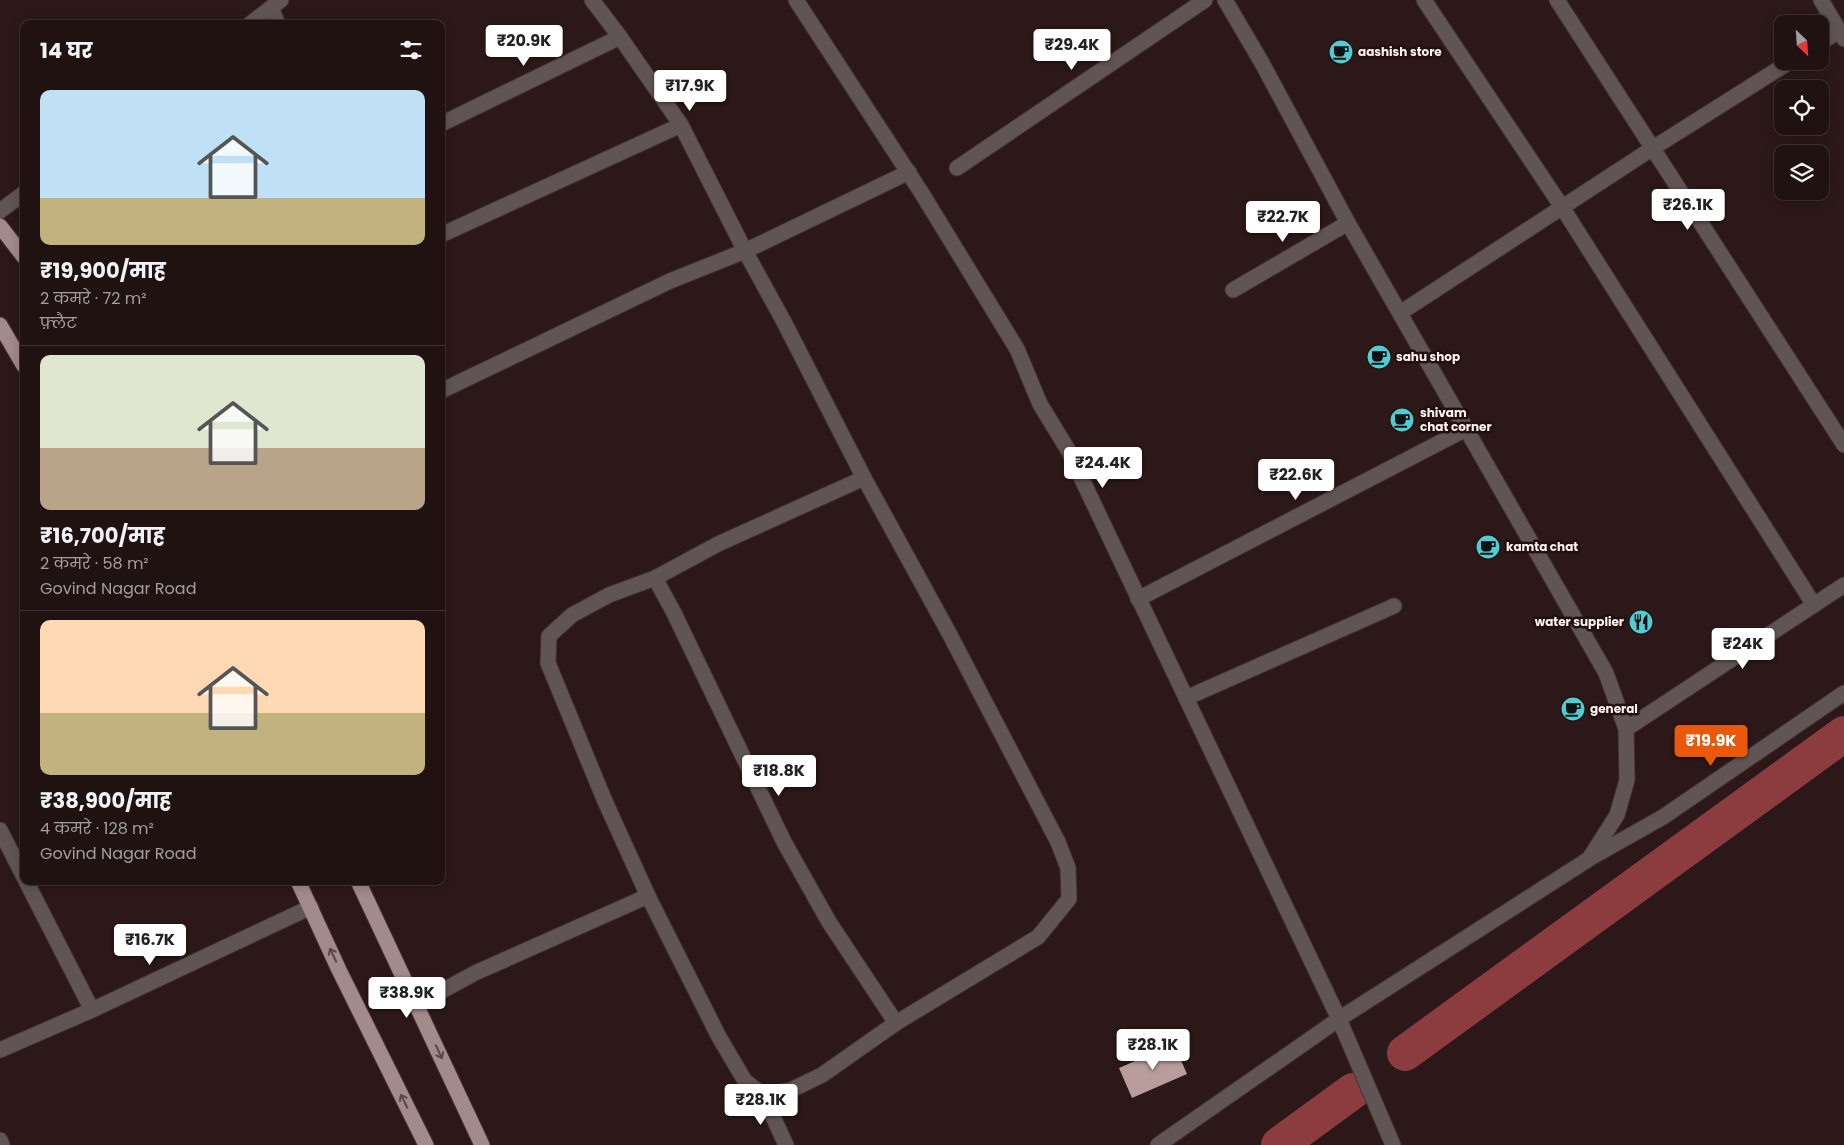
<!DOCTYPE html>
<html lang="hi">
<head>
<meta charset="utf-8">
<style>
	body { margin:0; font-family:Poppins,"Noto Sans Devanagari",sans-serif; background:#2d2020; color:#f1f3f6; height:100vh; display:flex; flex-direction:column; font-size:19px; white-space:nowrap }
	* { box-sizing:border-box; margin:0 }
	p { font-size:16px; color:#a29e9f }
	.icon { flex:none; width:28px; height:28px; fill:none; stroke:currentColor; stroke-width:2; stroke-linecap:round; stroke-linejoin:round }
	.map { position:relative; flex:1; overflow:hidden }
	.side { position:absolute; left:20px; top:20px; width:425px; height:865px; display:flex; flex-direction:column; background:#211212; border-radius:10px; box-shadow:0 2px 12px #0003,0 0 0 1px #3e3232 }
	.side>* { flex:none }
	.needle { width:32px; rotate:155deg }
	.controls { position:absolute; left:1774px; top:15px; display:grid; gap:10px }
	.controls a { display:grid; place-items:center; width:55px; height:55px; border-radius:10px; background:#211212; box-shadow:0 2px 12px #0003,0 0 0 1px #3e3232; font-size:25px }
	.price { position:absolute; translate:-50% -42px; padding:0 11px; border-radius:5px; background:#fff; color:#222; font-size:16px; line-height:32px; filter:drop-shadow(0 1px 2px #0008) }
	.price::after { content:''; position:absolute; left:50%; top:30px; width:15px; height:11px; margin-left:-8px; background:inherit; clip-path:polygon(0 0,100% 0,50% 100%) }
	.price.active { background:#ea580c; color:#fff }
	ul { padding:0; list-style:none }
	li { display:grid; align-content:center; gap:10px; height:265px; padding:0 20px }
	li+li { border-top:1px solid #3e3232 }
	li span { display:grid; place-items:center; height:155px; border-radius:10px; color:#555 }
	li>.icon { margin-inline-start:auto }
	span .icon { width:90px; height:90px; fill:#fffc; stroke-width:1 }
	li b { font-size:21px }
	h2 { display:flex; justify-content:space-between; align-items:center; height:60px; padding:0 20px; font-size:21px }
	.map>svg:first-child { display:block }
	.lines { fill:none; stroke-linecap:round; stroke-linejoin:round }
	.canal { stroke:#8c3c3e; stroke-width:36 }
	.building { fill:#b99d9c }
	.minor-casing { stroke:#453232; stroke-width:17 }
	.major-casing { stroke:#453232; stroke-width:17 }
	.minor { stroke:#605554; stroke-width:15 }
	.major { stroke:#a28b8a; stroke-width:15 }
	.oneway { stroke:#5c4746 }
	.labels { text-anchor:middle; stroke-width:5; stroke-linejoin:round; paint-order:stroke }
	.poi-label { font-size:12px; font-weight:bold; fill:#fef2f1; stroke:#220f0f; text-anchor:start }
</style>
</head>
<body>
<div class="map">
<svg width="1844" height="1145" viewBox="0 0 1844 1145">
	<rect width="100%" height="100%" fill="#2c1818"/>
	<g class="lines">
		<!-- canal -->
		<g class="canal">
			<polyline points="1405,1053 1844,734"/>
			<polyline points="1279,1145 1353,1091"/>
		</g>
	</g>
	<!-- building -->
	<polygon class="building" points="1174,1044 1187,1074 1132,1098 1119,1068"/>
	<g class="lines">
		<defs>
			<g id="minor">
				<polyline points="592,0 620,37 681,125 745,251 909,172"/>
				<polyline points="796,0 921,192 1017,349 1040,404 1068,450 1339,1019 1393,1145"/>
				<polyline points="1424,0 1562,207 1814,605"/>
				<polyline points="1557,0 1844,445"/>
				<polyline points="1821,0 1844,39"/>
				<polyline points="271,8 278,24"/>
				<polyline points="250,24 281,0"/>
				<polyline points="1820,43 1839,31"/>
				<polyline points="441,124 620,37"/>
				<polyline points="957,168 1205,0"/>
				<polyline points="0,211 24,193"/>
				<polyline points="441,235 681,125"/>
				<polyline points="1233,290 1348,223"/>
				<polyline points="1400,313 1653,148 1791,61"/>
				<polyline points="441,391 670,281 745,251 783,320 864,478 949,633 1058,842 1068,868 1069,899 1038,937 896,1023 822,1075 791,1090 763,1095"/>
				<polyline points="655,578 674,613 784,842 829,922 896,1023"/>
				<polyline points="1138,599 1466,429"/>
				<polyline points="1186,698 1394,606"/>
				<polyline points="1626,729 1844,585"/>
				<polyline points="0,830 24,877"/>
				<polyline points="1592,857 1663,817 1844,693"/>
				<polyline points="26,881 92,1010"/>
				<polyline points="416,1005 475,973 648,896"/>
				<polyline points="0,1050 92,1010 311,907"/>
				<polyline points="0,1140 2,1145"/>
				<polyline points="786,1145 763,1095 745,1081 719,1037 648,896 604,799 548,663 549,636 572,615 609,595 655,578 718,544 864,478"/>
				<polyline points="1158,1145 1339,1019 1589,859 1617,815 1627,780 1626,729 1606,673 1348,223 1262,63 1225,0"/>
			</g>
			<g id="major">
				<polyline points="0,226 24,257"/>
				<polyline points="0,325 24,366"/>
				<polyline points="298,881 339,970 426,1145"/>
				<polyline points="358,881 482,1145"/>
			</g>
		</defs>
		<!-- minor casing -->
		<use href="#minor" class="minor-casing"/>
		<!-- major casing -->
		<use href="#major" class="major-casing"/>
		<!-- minor -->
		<use href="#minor" class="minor"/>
		<!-- major -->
		<use href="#major" class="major"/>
	</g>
	<!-- one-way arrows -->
	<defs><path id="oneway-shaft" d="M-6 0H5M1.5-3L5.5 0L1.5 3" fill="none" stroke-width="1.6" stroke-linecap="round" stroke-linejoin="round" transform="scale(1.25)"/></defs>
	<g class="oneway">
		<use href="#oneway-shaft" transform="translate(333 955) rotate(-115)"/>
		<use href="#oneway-shaft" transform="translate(439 1052) rotate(65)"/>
		<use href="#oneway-shaft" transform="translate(404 1101) rotate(-116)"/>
	</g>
	<!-- icons -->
	<defs>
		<symbol id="cafe-disc" viewBox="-11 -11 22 22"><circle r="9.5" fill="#51ccd3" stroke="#220f0f"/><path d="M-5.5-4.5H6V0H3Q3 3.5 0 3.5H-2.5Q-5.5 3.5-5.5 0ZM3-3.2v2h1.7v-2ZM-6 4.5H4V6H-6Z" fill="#111"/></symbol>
		<symbol id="restaurant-disc" viewBox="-11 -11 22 22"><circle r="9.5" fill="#51ccd3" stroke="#220f0f"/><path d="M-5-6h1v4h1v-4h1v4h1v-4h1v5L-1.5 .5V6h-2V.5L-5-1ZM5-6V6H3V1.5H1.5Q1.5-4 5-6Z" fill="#111"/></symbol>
	</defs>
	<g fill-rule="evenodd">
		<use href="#cafe-disc" x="1327" y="38" width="28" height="28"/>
		<use href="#cafe-disc" x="1365" y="343" width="28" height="28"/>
		<use href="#cafe-disc" x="1388" y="406" width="28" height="28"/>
		<use href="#cafe-disc" x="1474" y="533" width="28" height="28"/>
		<use href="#restaurant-disc" x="1627" y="608" width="28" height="28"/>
		<use href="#cafe-disc" x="1559" y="695" width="28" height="28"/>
	</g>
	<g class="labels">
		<!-- poi labels -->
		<g class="poi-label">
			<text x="1358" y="56">aashish store</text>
			<text x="1396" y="361">sahu shop</text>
			<text x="1420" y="417">shivam<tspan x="1420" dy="14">chat corner</tspan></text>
			<text x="1506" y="551">kamta chat</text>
			<text x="1624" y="626" text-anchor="end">water supplier</text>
			<text x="1590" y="713">general</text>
		</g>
	</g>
</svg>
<div class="controls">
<a><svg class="needle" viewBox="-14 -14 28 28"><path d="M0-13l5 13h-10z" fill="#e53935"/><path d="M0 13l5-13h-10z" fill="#a29e9f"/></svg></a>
<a><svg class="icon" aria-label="locate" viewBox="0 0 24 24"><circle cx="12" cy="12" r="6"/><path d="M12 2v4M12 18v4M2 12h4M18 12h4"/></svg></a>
<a><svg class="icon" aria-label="layers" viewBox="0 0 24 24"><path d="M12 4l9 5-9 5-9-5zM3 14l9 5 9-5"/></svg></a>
</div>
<b class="price" style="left:524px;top:67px">₹20.9K</b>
<b class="price" style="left:1072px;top:71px">₹29.4K</b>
<b class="price" style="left:690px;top:112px">₹17.9K</b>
<b class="price" style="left:1688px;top:231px">₹26.1K</b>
<b class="price" style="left:1283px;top:243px">₹22.7K</b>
<b class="price" style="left:1103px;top:489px">₹24.4K</b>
<b class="price" style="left:1296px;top:501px">₹22.6K</b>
<b class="price" style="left:1743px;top:670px">₹24K</b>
<b class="price active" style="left:1711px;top:767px">₹19.9K</b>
<b class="price" style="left:779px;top:797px">₹18.8K</b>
<b class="price" style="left:150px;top:966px">₹16.7K</b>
<b class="price" style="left:407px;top:1019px">₹38.9K</b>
<b class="price" style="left:1153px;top:1071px">₹28.1K</b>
<b class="price" style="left:761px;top:1126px">₹28.1K</b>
<section class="side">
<h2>14 घर<svg class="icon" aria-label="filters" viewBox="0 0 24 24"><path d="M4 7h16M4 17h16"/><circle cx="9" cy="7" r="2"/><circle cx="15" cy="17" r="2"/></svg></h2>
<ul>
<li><span style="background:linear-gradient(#bfe0f5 70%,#c2b280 0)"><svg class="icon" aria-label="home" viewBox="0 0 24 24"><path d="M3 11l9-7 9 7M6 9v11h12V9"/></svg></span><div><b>₹19,900/माह</b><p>2 कमरे · 72 m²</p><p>फ़्लैट</p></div></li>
<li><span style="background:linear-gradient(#dfe7d0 60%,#b9a48a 0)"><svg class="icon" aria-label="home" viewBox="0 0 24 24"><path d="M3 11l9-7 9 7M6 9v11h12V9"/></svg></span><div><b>₹16,700/माह</b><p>2 कमरे · 58 m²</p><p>Govind Nagar Road</p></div></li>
<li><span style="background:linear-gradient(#ffd9b3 60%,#c2b280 0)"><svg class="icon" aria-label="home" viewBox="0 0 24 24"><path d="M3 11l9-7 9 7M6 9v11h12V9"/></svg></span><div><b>₹38,900/माह</b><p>4 कमरे · 128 m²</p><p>Govind Nagar Road</p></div></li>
</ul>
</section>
</div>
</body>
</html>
